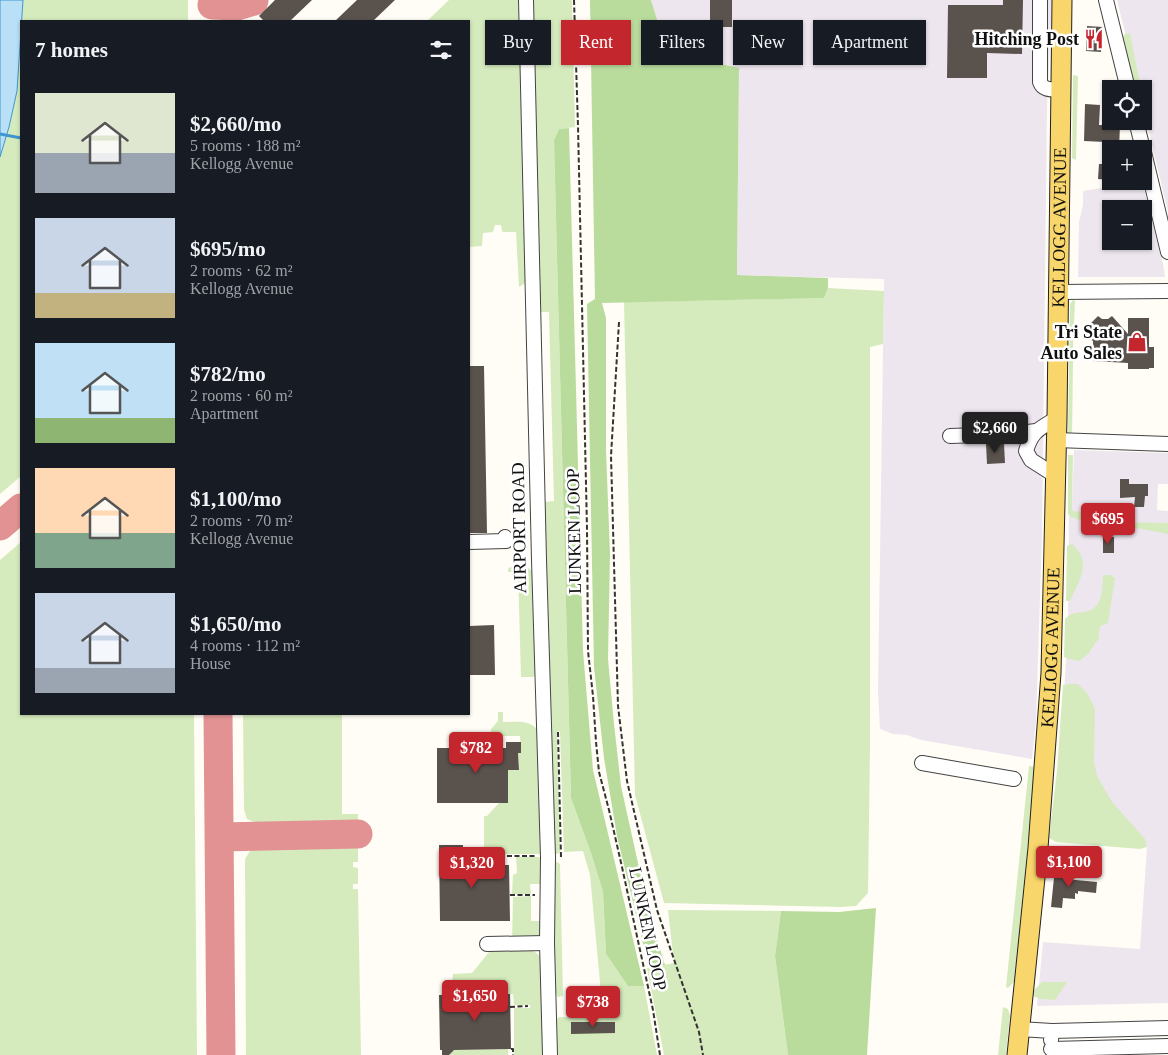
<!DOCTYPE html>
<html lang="en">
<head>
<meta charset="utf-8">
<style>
	body { margin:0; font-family:Georgia,serif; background:#242831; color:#f1f3f6; height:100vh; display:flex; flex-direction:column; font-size:19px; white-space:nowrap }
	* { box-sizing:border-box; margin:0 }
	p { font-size:16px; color:#9ea1a6 }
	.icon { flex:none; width:28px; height:28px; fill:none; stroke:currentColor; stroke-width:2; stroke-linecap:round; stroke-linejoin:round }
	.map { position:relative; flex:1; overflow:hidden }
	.drawer { position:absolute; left:20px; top:20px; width:450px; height:695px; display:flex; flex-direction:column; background:#171b24; border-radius:0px; box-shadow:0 1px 4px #0004 }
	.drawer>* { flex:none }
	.guide { position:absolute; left:485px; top:20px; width:475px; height:45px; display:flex; gap:10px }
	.tools { position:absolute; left:1102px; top:80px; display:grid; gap:10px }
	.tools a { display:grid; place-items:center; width:50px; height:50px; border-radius:0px; background:#171b24; box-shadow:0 1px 4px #0004; font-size:25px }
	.price { position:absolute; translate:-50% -42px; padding:0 11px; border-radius:5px; background:#c4262e; color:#fff; font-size:16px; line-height:32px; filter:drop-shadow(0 1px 2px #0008) }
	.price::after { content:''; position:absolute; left:50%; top:30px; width:15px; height:11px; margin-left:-8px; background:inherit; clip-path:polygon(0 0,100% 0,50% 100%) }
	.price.selected { background:#222; color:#fff }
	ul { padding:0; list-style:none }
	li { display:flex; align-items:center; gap:15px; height:125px; padding:0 15px }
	li span { display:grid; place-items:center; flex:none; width:140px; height:100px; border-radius:0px; color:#555 }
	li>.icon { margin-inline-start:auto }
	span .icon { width:60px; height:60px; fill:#fffc; stroke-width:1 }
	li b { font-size:21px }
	h2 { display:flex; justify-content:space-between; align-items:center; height:60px; padding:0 15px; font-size:21px }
	.tag { padding:0 18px; border-radius:0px; background:#171b24; box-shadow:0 1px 4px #0004; font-size:18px; line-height:45px }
	.tag.selected { background:#c4262e; color:#fff }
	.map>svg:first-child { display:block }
	.industrial { fill:#eee6ef; fill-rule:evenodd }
	.green { fill:#d5ebbd }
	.forest { fill:#b9dc9c }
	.water { fill:#b9e0f7; stroke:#3f96cf }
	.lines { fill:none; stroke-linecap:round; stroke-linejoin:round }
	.stream { stroke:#3f96cf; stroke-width:3 }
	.taxiway { stroke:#e29292; stroke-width:29 }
	.building { fill:#5a524d }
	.minor-casing { stroke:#444; stroke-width:16 }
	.major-casing { stroke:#222; stroke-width:21 }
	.path { stroke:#333; stroke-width:2; stroke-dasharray:5 2.5; stroke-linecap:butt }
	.minor { stroke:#fff; stroke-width:14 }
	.major { stroke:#f9d66b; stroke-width:19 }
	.labels { text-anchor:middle; stroke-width:5; stroke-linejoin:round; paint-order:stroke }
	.poi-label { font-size:18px; font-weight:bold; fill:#111; stroke:#fff; text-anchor:end }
	.street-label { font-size:18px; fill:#111; stroke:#fff }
</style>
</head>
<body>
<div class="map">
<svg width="1168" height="1055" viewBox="0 0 1168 1055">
	<rect width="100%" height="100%" fill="#fffdf5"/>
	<!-- industrial -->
	<g class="industrial">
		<polygon points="651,0 1052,0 1047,107 1042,535 1036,720 1032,759 921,740 907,735 893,734 880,729 878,693 884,279 737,275 739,68 667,52"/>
		<polygon points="1117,0 1168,0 1168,212 1144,110 1144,89 1139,89"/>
		<path d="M 1101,188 L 1141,189 L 1145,192 L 1163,264 L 1165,277 L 1078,277 L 1079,222 L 1083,205 L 1083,191 ZM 1111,209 L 1144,209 L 1144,241 L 1111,241 Z"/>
		<polygon points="1074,450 1168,453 1168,484 1158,484 1157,510 1168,511 1168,1003 1037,1006 1043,942 1140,949 1147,847 1059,789 1068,622 1069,509 1072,508"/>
	</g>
	<!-- green -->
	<g class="green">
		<polygon points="0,0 188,0 188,21 21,21 21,476 0,494"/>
		<polygon points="449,0 518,0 526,279 524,284 519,287 516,232 503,232 502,231 501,225 495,225 493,232 483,233 482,246 469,247 469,21 427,21"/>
		<polygon points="531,0 572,0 575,127 559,129 554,140 571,798 591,853 603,892 606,954 628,986 644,986 657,1055 557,1055 557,1019 559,1017 568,1017 568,1015 603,1015 590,875 583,851 564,852 560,732 557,731 560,852 557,854 554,854 544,502 554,501 549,312 539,312"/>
		<polygon points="1130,33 1141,89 1131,89 1122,38 1125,34"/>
		<polygon points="1073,75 1078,76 1076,159 1075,160 1072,158"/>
		<polygon points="828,288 884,291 883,344 870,347 870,747 868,893 856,906 841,907 664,903 635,795 624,302 824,298"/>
		<polygon points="1073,300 1075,301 1073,345 1074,361 1073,362 1072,437 1068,436 1070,304"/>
		<polygon points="1068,455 1073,455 1072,511 1092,513 1115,522 1168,523 1168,534 1136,528 1104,528 1071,517 1068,514"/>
		<polygon points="21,542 21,714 194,714 197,1055 0,1055 0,560"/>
		<path d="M 1072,544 C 1093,562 1079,581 1070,601 L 1066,601 L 1067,546 Z"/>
		<polygon points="526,566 533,572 537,674 533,677 521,677 518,572 508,572 508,569 510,567"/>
		<path d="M 1104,575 L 1110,575 L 1115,578 L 1108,623 L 1101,626 L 1099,630 L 1099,638 L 1088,654 L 1079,661 L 1069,659 L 1064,657 L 1065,619 C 1075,609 1081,615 1091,610 C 1103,604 1102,588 1103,577 Z"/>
		<polygon points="1069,684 1078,684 1087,693 1095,709 1094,761 1097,776 1112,802 1145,839 1147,847 1140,849 1056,842 1049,838 1057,771 1063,685"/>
		<path d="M 498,712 L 503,712 L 503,722 C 517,722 528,719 538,730 L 540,854 L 492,854 L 492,849 L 484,848 L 484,816 L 487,816 L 499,803 L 508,770 L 519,770 L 518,753 L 521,753 L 520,736 L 491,736 L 491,729 L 498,721 Z"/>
		<polygon points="243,714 342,714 342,814 358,814 358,822 258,824 247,819 244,810"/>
		<polygon points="1029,766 1036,767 1014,982 1008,988 1006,987"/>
		<polygon points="358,846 358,862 353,862 353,867 358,868 358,884 353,884 353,889 358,889 361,1055 246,1055 245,859 250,851 259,848"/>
		<polygon points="516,857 541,857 541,884 530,884 531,894 512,894 513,875 517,873 517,872"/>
		<polygon points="555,862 557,862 560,864 563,996 558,997 556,994 552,865"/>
		<path d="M 531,896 L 531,921 L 542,921 C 542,924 543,927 542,930 C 539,942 522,941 512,942 L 513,897 Z"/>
		<polygon points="668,910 781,911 775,956 788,1055 664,1055 647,968 674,963"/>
		<polygon points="529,949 535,952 543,959 544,1013 542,1055 514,1055 514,1008 530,1008 530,1005 514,1005 513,994 451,995 453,974 472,973 489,952 492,950"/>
		<polygon points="1042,982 1067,982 1055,1000 1040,999 1033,996 1033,991"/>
		<polygon points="1003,1007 1008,1009 1010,1016 1006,1055 998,1055"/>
		<polygon points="508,1049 508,1055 450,1055 450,1050"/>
	</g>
	<!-- forest -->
	<g class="forest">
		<polygon points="590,0 651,0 667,52 739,68 737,275 828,278 828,288 824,298 602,303 606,318 606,450 610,554 608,659 614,724 621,786 649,913 665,965 649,968 617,836 604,758 594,667 587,304 595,299"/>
		<polygon points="569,128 583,651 593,770 644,986 628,986 606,954 603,892 591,853 571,798 554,140 559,129"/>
		<polygon points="876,908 867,1055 788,1055 775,956 781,911 839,912"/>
	</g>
	<!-- water -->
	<polygon class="water" points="0,0 23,0 17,91 9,127 0,157"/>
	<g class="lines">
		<!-- stream -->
		<polyline class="stream" points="0,134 21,138"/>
		<!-- taxiway -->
		<g class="taxiway">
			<polyline points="212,5 237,6 254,1"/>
			<polyline points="0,526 21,508"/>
			<polyline points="218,714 221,1055"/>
			<polyline points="220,837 358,834"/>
		</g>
	</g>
	<!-- building -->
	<g class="building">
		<polygon points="275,0 312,0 290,21 264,21 259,16"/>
		<polygon points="357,0 395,0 373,21 335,21"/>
		<rect x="710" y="0" width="22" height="27"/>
		<polygon points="1003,0 1023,0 1022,54 987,53 987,78 947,78 948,5 1003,5"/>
		<polygon points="1087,26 1103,27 1101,52 1086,51"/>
		<polygon points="1085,104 1100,105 1099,125 1120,125 1119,149 1108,149 1108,147 1105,147 1105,142 1084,141"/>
		<polygon points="1099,164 1110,164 1110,180 1098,179"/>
		<polygon points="1098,316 1102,319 1108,319 1112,316 1128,334 1128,318 1149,318 1149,347 1154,347 1154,368 1149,368 1149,369 1128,369 1128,363 1093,361 1093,341 1089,338 1089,325"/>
		<polygon points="469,366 484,366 487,533 469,533"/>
		<polygon points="986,444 1004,444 1005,463 987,464"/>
		<polygon points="1120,479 1129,479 1129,484 1148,484 1148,496 1145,496 1144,507 1134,507 1135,497 1120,498"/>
		<rect x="1103" y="537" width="11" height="16"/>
		<polygon points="494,625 495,675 469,675 469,626"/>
		<polygon points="506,742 521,742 521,753 518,753 519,770 508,770 508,803 437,803 437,748 506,748"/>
		<polygon points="439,845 463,845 463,865 509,865 510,921 440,921"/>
		<polygon points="1055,868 1066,869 1065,879 1097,882 1096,893 1078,891 1078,894 1075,893 1075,899 1063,898 1062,908 1051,907"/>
		<polygon points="510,994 511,1049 454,1050 449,1055 442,1055 442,1050 440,1050 439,995"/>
		<polygon points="571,1022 615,1022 615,1033 571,1034"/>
	</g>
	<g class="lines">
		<defs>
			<g id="minor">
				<polyline points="526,0 539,560 548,857 547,943 550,1055"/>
				<path d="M 1040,0 L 1040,82 C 1043,91 1053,89 1061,90"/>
				<polyline points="1106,0 1128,89"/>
				<polyline points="1136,121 1143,149"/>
				<polyline points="1144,152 1168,252"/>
				<polyline points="1059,292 1168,291"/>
				<polyline points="950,436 1009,434 1036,431"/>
				<polyline points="1056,440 1168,444"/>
				<path d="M 1056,476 L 1031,460 L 1026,451 C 1032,430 1040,429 1057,418"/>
				<polyline points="469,542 506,541 505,537"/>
				<polyline points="922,763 1014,779"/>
				<polyline points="487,944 547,943"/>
				<polyline points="1019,1029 1052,1031 1051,1040"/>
				<polyline points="1052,1031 1168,1028"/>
				<polyline points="1051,1049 1168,1046"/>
			</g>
			<g id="major">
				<path id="s1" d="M 1017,1055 L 1038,848 L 1051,673 L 1057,418 L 1062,0"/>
			</g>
		</defs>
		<!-- minor casing -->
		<use href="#minor" class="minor-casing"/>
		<!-- major casing -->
		<use href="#major" class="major-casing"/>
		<!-- path -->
		<g class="path">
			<polyline points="574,0 578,126 587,529 588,651 593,696 596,742 599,772 609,810 622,867 653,1010 660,1055"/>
			<polyline points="619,322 611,456 618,706 627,781 657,910 699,1032 703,1055"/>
			<polyline points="558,732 561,857"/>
			<polyline points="492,856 537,856"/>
			<polyline points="510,895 535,895"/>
			<polyline points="510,1007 528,1006"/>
			<polyline points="511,1049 513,1049 513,1055"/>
		</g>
		<!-- minor -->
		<use href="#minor" class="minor"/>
		<!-- major -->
		<use href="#major" class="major"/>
	</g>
	<!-- icons -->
	<defs>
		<symbol id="restaurant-bare" viewBox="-9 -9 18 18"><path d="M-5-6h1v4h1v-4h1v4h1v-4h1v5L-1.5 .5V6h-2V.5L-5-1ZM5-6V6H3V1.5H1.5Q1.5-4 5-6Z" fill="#c4262e" stroke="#fff" stroke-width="2.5" paint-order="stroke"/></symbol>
		<symbol id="shop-bare" viewBox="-9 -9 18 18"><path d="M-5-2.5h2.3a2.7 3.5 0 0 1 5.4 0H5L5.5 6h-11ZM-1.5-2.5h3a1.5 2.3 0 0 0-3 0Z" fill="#c4262e" stroke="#fff" stroke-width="2.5" paint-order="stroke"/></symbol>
	</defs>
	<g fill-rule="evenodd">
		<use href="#restaurant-bare" x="1080" y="25" width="28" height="28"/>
		<use href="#shop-bare" x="1123" y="328" width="28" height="28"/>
	</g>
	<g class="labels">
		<!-- poi labels -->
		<g class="poi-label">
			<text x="1079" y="45">Hitching Post</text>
			<text x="1122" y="338">Tri State<tspan x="1122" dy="21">Auto Sales</tspan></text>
		</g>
		<!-- street labels -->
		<g class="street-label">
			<text dy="6" stroke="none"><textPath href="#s1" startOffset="829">KELLOGG AVENUE</textPath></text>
			<text transform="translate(519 528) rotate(-91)" y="6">AIRPORT ROAD</text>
			<text transform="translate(574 531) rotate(-91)" y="6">LUNKEN LOOP</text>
			<text dy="6" stroke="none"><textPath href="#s1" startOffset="409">KELLOGG AVENUE</textPath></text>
			<text transform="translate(648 929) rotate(78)" y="6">LUNKEN LOOP</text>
		</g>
	</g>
</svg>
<div class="tools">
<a><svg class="icon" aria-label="locate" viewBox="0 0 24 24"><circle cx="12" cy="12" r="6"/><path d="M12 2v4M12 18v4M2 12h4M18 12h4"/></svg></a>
<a>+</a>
<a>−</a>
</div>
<b class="price selected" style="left:995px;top:454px">$2,660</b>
<b class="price" style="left:1108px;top:545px">$695</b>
<b class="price" style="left:476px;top:774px">$782</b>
<b class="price" style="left:1069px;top:888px">$1,100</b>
<b class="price" style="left:472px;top:889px">$1,320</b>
<b class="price" style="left:475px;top:1022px">$1,650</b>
<b class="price" style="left:593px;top:1028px">$738</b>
<div class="guide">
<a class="tag">Buy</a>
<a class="tag selected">Rent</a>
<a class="tag">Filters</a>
<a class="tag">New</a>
<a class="tag">Apartment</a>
</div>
<section class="drawer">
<h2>7 homes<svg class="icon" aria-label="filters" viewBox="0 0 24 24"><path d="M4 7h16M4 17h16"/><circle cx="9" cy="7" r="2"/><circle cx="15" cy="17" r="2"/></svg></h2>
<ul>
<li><span style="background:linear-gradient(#dfe7d0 60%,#9aa5b1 0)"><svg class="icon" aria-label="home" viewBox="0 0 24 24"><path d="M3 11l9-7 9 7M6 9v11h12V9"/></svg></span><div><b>$2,660/mo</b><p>5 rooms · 188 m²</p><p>Kellogg Avenue</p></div></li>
<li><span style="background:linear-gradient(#c9d6e8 75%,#c2b280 0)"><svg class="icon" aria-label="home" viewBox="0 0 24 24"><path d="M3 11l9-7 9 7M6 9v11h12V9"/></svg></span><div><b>$695/mo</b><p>2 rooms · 62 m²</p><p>Kellogg Avenue</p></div></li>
<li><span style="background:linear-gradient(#bfe0f5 75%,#8fb573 0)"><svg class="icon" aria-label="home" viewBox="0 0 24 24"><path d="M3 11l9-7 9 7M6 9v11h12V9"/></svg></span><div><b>$782/mo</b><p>2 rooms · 60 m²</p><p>Apartment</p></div></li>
<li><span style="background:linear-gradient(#ffd9b3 65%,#7fa58c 0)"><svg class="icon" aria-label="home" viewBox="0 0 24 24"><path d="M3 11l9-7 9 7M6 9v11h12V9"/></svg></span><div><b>$1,100/mo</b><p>2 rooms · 70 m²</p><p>Kellogg Avenue</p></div></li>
<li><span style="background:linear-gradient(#c9d6e8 75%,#9aa5b1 0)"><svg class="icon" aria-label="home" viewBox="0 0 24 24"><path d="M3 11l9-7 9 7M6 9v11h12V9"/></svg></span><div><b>$1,650/mo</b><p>4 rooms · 112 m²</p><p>House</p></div></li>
</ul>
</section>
</div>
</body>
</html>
